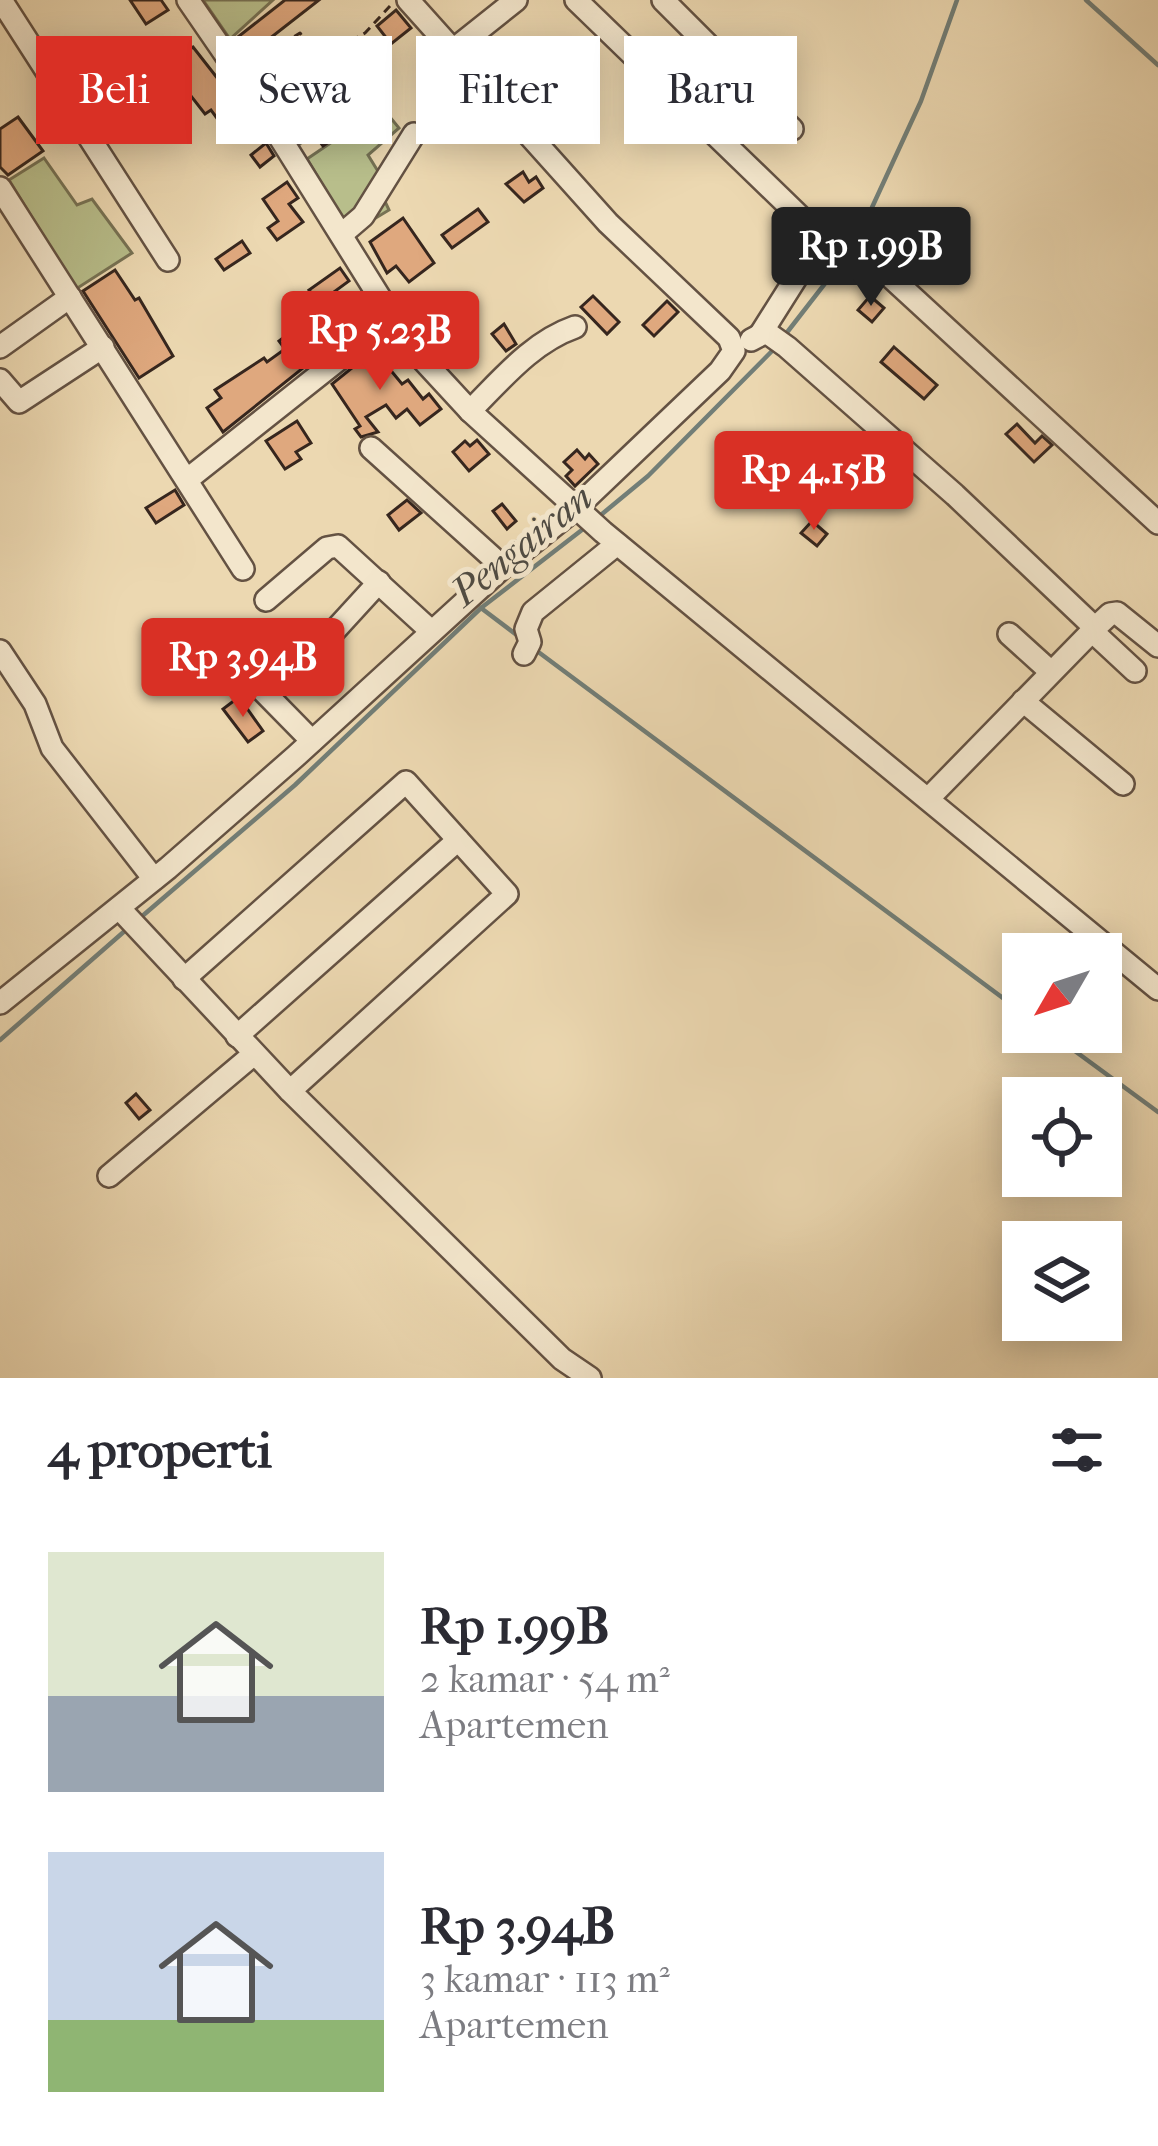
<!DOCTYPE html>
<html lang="id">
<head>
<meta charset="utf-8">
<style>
	body { margin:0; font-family:"IM FELL French Canon",serif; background:#f2f2f3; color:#2b2b33; height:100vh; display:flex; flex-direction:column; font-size:45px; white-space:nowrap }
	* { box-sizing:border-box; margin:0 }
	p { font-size:39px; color:#7c7c81 }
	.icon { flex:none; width:66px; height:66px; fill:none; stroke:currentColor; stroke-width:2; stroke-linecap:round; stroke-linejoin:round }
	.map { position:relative; height:1378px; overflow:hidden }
	.drawer { display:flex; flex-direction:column; background:#fff; flex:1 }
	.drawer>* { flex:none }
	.top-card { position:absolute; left:36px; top:36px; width:1086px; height:108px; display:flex; gap:24px }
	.needle { width:78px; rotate:231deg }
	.buttons { position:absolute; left:1002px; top:933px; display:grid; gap:24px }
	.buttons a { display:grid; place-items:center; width:120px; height:120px; border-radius:0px; background:#fff; box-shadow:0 6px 30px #0003; font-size:60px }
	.price { position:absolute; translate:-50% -102px; padding:0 27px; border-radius:12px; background:#d93025; color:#fff; font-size:39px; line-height:78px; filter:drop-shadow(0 3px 6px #0008) }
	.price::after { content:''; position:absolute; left:50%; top:72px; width:36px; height:27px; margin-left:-18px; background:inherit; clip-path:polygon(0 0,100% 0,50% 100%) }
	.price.active { background:#222; color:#fff }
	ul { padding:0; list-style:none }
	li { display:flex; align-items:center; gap:36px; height:300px; padding:0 48px }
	li span { display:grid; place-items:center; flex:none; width:336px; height:240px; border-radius:0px; color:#555 }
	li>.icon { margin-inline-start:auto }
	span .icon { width:144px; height:144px; fill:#fffc; stroke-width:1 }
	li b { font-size:51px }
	h2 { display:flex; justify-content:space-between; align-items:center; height:144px; padding:0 48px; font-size:51px }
	.chip { padding:0 42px; border-radius:0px; background:#fff; box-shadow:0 6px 30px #0003; font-size:42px; line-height:108px }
	.chip.active { background:#d93025; color:#fff }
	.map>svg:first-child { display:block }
	.green { fill:#b8be8b; stroke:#777254; stroke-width:3 }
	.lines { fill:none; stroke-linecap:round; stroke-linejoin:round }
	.stream { stroke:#727e77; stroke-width:4.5 }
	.building { fill:#dfa87e; stroke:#36261e; stroke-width:3 }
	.minor-casing { stroke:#645243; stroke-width:26 }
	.path { stroke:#36261e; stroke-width:3; stroke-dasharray:9 6; stroke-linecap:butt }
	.minor { stroke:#f3e6cc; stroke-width:21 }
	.labels { text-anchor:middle; stroke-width:10; stroke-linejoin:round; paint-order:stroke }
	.water-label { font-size:39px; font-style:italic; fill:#4f4b43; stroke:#f3e6cc }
</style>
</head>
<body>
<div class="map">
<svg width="1158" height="1378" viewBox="0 0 1158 1378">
	<rect width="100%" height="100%" fill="#ecd8b1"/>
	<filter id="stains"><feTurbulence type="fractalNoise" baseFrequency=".00167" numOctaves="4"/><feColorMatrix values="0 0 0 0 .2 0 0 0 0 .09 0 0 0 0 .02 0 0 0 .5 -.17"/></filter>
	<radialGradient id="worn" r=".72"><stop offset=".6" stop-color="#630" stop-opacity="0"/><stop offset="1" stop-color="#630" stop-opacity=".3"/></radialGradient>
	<!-- green -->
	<g class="green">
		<polygon points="203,0 273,0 230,39"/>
		<polygon points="339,63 364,95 297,146 275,112"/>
		<polygon points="372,95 399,128 368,155 387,186 382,195 389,210 351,233 307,159 360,123 353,109"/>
		<polygon points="44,158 77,205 92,199 132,253 76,289 9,180"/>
	</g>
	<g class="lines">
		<!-- stream -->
		<g class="stream">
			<polyline points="1086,0 1158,65"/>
			<polyline points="857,240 921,101 957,0"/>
			<polyline points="785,335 851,250"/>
			<polyline points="596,519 648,476 774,349"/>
			<polyline points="481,608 518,636"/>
			<polyline points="537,651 1023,1013"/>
			<polyline points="140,918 295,785 481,608 587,526"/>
			<polyline points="1049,1032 1158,1112"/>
			<polyline points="0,1040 127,929"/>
		</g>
	</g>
	<!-- building -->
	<g class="building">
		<polygon points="130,0 161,0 168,10 146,24"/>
		<polygon points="285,0 319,0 260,46 266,53 251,65 234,40"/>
		<polygon points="396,10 411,28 391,44 377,26"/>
		<polygon points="363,41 372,54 356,66 347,54"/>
		<polygon points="193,47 254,125 235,137 226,123 222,125 211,110 205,114 177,78 172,82 162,70"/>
		<polygon points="304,56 310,81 288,88 281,62"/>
		<polygon points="538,92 551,108 536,120 522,105"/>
		<polygon points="18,117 43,151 8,175 0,167 0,129"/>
		<polygon points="337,119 345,131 323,146 315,135"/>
		<polygon points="266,143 274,156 260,167 251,155"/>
		<polygon points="523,172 529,182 536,177 543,188 524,202 506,184"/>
		<polygon points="287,182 298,198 289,204 303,222 277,240 268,228 278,221 263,199"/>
		<polygon points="478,209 488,222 452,248 442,235"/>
		<polygon points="403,218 434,263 409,282 396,266 387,273 370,242"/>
		<polygon points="242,241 250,253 224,270 216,259"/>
		<polygon points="340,268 349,281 319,303 309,290"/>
		<polygon points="115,270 135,300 139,298 173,356 139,378 83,291"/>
		<polygon points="593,296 619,322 607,334 581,307"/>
		<polygon points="870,296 884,308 872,322 858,310"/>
		<polygon points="667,301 678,312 654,336 643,325"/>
		<polygon points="362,307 369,316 350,331 343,321"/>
		<polygon points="504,324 516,344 506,351 492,334"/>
		<polygon points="292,331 313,360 223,432 207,408 221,398 215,390 264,358 267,362 285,349 279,341"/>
		<polygon points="379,346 388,357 383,361 402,384 408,380 423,399 429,394 441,409 420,425 407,409 396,418 386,405 366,417 378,432 361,437 355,429 360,426 332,384"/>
		<polygon points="894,347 937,385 924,399 881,362"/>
		<polygon points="297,421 311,443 296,452 301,459 285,469 266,441"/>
		<polygon points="1017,424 1035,443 1042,436 1052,445 1034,462 1006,434"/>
		<polygon points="477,440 489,454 469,471 453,452 465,441 470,446"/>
		<polygon points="577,450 585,459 589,454 598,464 575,486 566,476 572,470 564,462"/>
		<polygon points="175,490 184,505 156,523 146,508"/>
		<polygon points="407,500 421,513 399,530 388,515"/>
		<polygon points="502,504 516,521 507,529 493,511"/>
		<polygon points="812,521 827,534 817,546 801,533"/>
		<polygon points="239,697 263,731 248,742 223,709"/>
		<polygon points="136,1094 150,1110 139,1119 126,1103"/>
	</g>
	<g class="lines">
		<defs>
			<g id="minor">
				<polyline points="1,0 168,260"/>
				<polyline points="188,0 256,99 410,346 470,411 603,532 1158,989"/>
				<polyline points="576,0 822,238"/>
				<polyline points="663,0 792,129"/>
				<polyline points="452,51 516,0"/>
				<polyline points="275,129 325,88"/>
				<polyline points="0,188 243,569"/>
				<polyline points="342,234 363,216 414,134"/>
				<polyline points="760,335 820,240 830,233 846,236 1158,523"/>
				<polyline points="751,340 766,332 787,347 955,495 1092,625 1096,627 1110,614 1117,613 1158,646"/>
				<polyline points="0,347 70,297"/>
				<polyline points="0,380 19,402 103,347"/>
				<path d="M 470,411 C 502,379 532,342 575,327"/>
				<polyline points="371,448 503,567"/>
				<polyline points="188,479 391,318"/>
				<polyline points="266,600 327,548 338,546 431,631"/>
				<polyline points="1092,631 1135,671"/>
				<polyline points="1009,634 1051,672"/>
				<polyline points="209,636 312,741"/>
				<polyline points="0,651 35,704 52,748 154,879"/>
				<polyline points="314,653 379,582"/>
				<polyline points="524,654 530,642 526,629 533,612 617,544"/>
				<polyline points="1023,701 1123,784"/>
				<polyline points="928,799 1096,627"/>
				<polyline points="119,908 290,1091 562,1359 590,1378"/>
				<polyline points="184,979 406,782 507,894 290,1091"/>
				<polyline points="0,1003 168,868 296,756 503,567 575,509 720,371 734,351 729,338 608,223 408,0"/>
				<polyline points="237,1036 458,840"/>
				<polyline points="109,1176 254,1054"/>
			</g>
		</defs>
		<!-- minor casing -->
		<use href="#minor" class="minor-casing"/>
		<!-- path -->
		<polyline class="path" points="269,84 276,75 276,48 300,33 319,59 365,33 390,6"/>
		<!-- minor -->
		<use href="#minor" class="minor"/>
	</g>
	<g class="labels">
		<!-- water labels -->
		<g class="water-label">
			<text transform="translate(521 544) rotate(-39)" y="14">Pengairan</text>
		</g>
	</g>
	<rect width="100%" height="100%" filter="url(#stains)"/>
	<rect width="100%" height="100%" fill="url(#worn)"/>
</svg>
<div class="buttons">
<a><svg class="needle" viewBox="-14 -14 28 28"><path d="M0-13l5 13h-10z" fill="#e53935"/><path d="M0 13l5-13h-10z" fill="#7c7c81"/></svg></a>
<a><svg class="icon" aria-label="locate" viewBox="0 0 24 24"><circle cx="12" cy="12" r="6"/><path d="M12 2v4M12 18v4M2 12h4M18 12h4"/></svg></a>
<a><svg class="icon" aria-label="layers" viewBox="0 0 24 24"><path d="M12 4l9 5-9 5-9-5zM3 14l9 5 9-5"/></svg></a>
</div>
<b class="price active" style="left:871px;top:309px">Rp 1.99B</b>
<b class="price" style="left:380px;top:393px">Rp 5.23B</b>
<b class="price" style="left:814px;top:533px">Rp 4.15B</b>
<b class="price" style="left:243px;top:720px">Rp 3.94B</b>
<div class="top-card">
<a class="chip active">Beli</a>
<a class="chip">Sewa</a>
<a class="chip">Filter</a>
<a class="chip">Baru</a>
</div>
</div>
<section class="drawer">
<h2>4 properti<svg class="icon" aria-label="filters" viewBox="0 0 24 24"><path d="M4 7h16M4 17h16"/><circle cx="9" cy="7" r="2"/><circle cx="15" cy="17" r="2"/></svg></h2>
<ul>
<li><span style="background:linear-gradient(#dfe7d0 60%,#9aa5b1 0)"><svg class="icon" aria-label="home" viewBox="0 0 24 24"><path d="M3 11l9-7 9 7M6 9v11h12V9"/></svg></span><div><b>Rp 1.99B</b><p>2 kamar · 54 m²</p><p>Apartemen</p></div></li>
<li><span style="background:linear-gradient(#c9d6e8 70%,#8fb573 0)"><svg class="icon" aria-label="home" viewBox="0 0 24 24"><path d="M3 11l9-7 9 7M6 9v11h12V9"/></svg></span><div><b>Rp 3.94B</b><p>3 kamar · 113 m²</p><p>Apartemen</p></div></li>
</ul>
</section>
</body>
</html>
